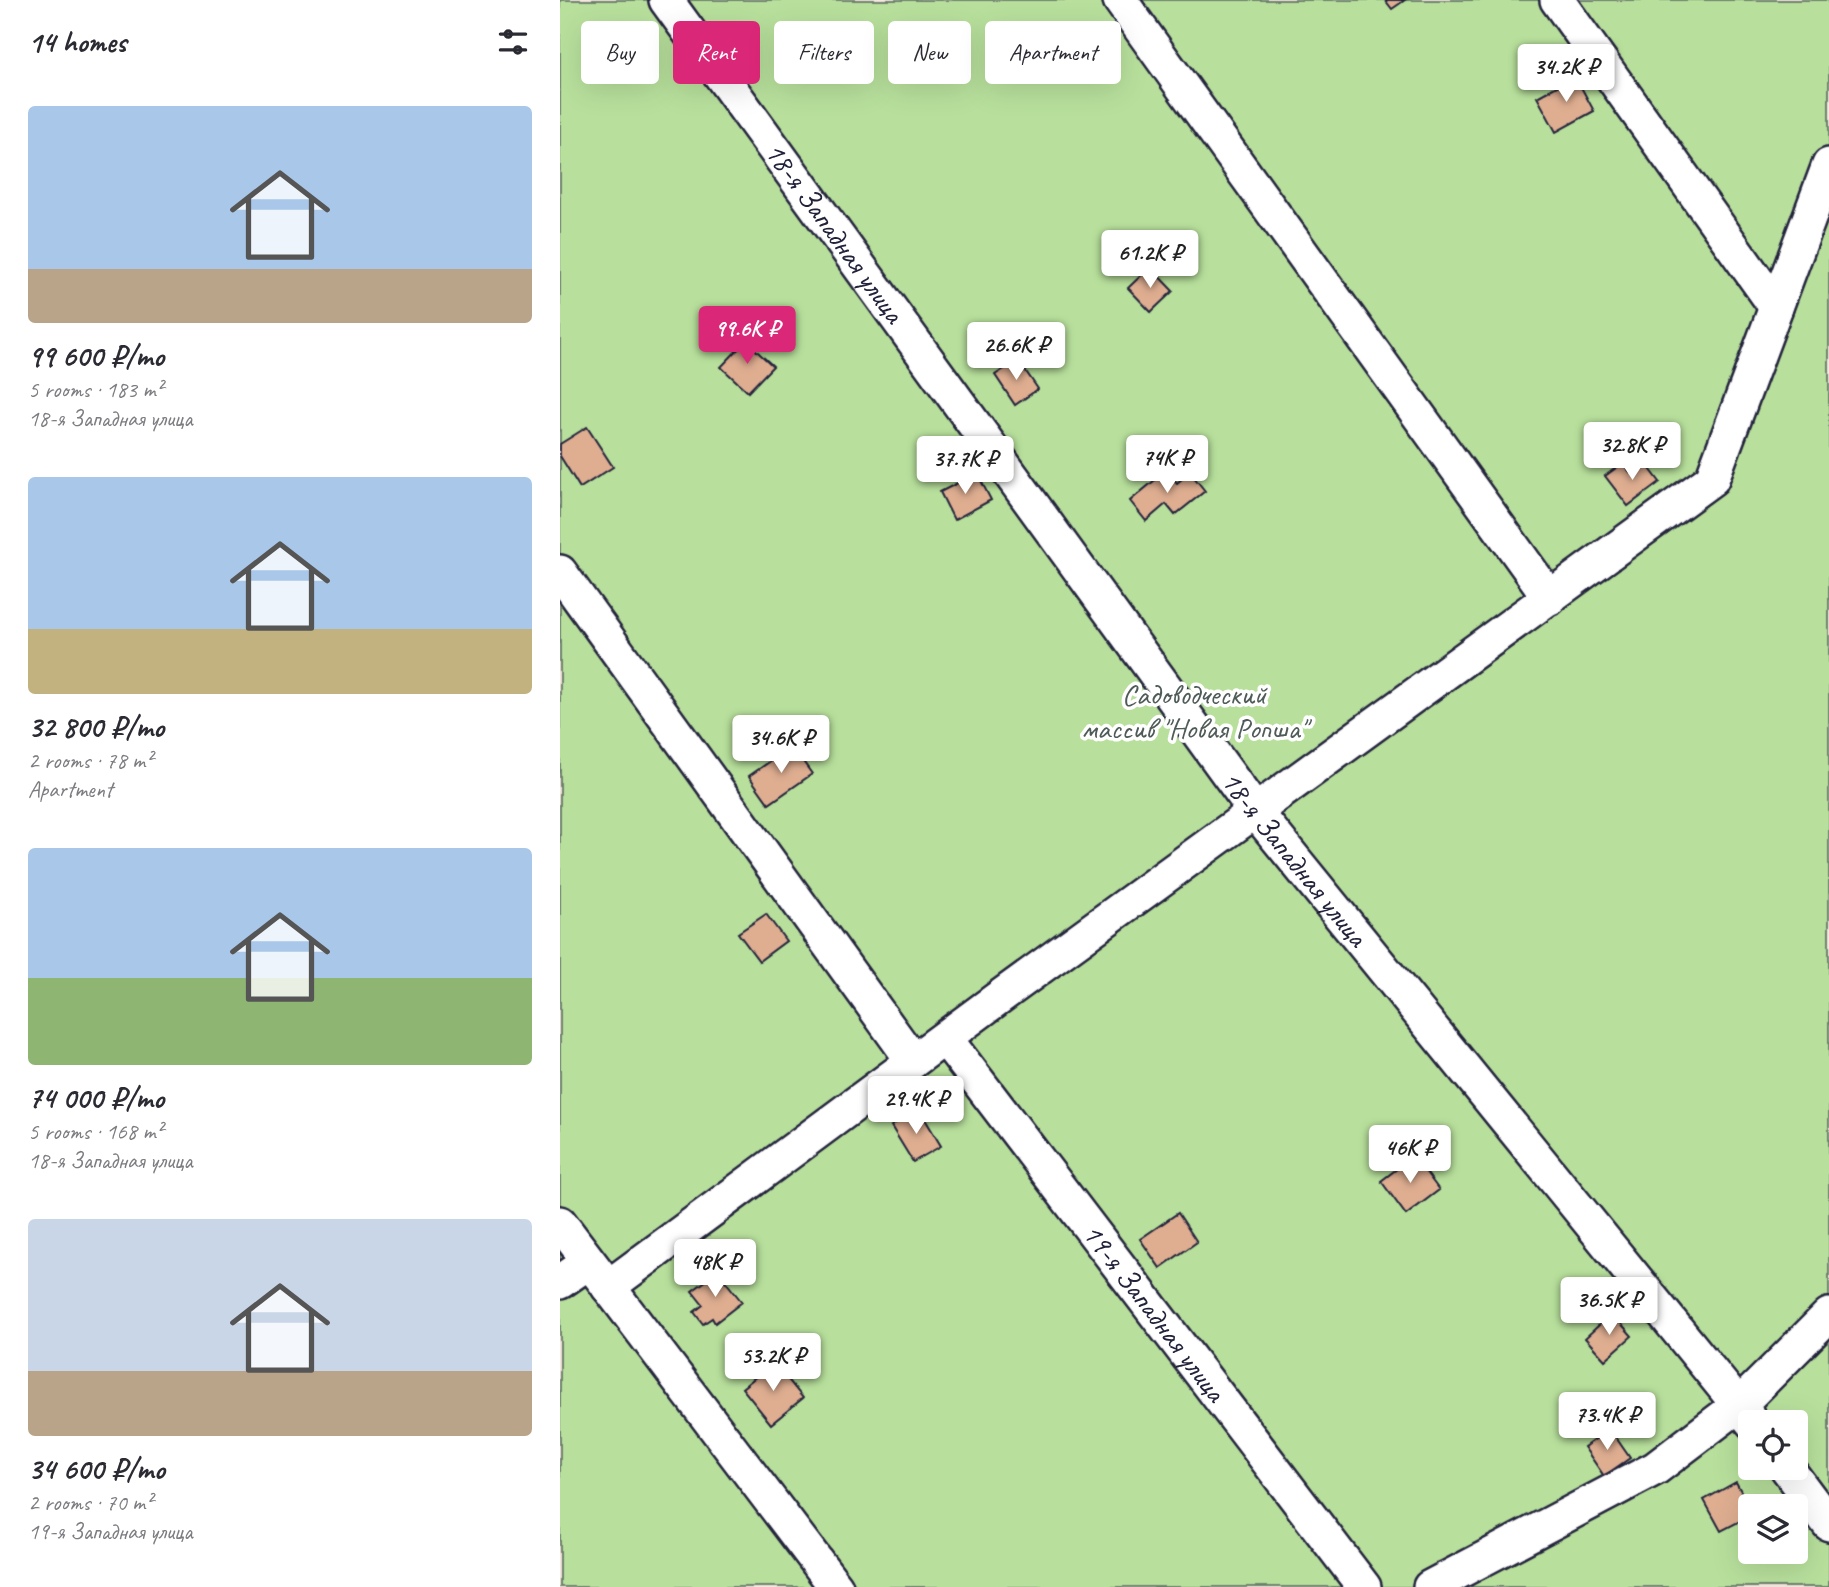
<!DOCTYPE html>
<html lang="en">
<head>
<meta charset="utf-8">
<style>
	body { margin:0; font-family:Caveat,sans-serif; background:#f2f2f3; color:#2b2b33; height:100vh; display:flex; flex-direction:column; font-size:26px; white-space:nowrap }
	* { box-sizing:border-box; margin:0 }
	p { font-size:23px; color:#7c7c81 }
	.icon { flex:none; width:38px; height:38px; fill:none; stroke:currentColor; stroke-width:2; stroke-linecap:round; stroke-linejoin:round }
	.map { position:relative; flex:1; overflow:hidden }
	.details { display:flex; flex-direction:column; background:#fff; width:560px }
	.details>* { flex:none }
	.top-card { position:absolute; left:21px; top:21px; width:665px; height:63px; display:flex; gap:14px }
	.buttons { position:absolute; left:1178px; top:1410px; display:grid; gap:14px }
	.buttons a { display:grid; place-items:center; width:70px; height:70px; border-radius:7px; background:#fff; box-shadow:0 7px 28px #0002; font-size:35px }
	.price { position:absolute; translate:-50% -60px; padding:0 16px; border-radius:7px; background:#fff; color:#222; font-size:23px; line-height:46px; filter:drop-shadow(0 2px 4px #0008) }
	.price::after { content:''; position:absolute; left:50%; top:42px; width:21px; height:16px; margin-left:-10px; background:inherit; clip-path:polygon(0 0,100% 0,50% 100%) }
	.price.selected { background:#db2777; color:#fff }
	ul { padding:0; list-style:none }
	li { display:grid; align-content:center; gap:14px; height:371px; padding:0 28px }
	li span { display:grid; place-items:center; height:217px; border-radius:7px; color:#555 }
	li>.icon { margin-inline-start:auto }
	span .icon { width:126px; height:126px; fill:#fffc; stroke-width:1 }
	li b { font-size:30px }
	h2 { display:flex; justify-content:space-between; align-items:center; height:84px; padding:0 28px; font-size:30px }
	.chip { padding:0 24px; border-radius:7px; background:#fff; box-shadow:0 7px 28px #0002; font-size:24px; line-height:63px }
	.chip.selected { background:#db2777; color:#fff }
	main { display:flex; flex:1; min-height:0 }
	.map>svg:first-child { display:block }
	.green { fill:#b8e09c; stroke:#6d816c; stroke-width:2; fill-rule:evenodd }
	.building { fill:#dfae91; stroke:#22223b; stroke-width:2 }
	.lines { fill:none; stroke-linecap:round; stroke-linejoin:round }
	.minor-casing { stroke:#22223b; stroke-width:38 }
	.minor { stroke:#fff; stroke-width:33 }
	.labels { text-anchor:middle; stroke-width:7; stroke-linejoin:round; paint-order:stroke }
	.street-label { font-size:30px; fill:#22223b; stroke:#fff }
	.park-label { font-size:30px; fill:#4f5b58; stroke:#fff }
</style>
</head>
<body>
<main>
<section class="details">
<h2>14 homes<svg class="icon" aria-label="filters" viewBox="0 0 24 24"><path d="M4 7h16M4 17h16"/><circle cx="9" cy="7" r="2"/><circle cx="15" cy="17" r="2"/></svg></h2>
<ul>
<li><span style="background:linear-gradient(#a9c7e8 75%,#b9a48a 0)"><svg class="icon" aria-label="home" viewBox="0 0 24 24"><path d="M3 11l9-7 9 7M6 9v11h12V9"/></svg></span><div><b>99 600 ₽/mo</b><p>5 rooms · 183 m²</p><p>18-я Западная улица</p></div></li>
<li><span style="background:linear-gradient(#a9c7e8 70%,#c2b280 0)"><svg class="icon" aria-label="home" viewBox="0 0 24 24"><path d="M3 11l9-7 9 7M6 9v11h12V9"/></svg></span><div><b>32 800 ₽/mo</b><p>2 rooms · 78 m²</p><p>Apartment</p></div></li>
<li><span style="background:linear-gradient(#a9c7e8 60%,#8fb573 0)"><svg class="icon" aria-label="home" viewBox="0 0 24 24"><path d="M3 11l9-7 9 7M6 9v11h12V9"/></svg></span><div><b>74 000 ₽/mo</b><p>5 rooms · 168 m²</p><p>18-я Западная улица</p></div></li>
<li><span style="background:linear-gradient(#c9d6e8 70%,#b9a48a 0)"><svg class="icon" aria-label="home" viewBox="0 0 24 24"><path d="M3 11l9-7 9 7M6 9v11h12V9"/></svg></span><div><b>34 600 ₽/mo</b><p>2 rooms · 70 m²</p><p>19-я Западная улица</p></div></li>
</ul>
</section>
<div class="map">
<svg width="1269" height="1587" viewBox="0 0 1269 1587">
	<rect width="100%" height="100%" fill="#f5e7de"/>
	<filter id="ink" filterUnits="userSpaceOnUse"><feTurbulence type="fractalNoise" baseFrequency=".0143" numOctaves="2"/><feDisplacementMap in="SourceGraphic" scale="14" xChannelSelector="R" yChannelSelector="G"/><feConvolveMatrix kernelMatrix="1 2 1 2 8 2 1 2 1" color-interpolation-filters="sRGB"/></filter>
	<g filter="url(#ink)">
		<!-- green -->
		<path class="green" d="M 0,0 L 1269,0 L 1269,1587 L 0,1587 ZM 1190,1423 L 1236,1423 L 1236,1468 L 1190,1468 ZM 1190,1507 L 1236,1507 L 1236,1552 L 1190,1552 Z"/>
		<!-- building -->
		<g class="building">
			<polygon points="825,0 845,0 832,9"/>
			<polygon points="1015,76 1034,111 996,132 977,97"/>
			<polygon points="590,267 613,291 591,312 568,288"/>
			<polygon points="186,341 213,366 188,392 161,367"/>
			<polygon points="458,360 478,389 455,405 435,375"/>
			<polygon points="27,427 53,467 20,488 0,456 0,444"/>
			<polygon points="1084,461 1100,482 1068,506 1045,476 1063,463 1070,472"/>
			<polygon points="607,470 617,483 630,472 645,491 615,515 606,504 586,521 570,501"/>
			<polygon points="417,473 431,500 394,520 380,492"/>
			<polygon points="232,746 252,774 209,804 189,776"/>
			<polygon points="206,914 226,941 199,961 178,933"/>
			<polygon points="359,1109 381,1146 353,1162 331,1126"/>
			<polygon points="854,1156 879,1190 846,1215 821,1181"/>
			<polygon points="618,1213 637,1242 600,1268 580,1239"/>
			<polygon points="158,1272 182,1302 155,1323 152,1318 143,1324 134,1312 143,1305 132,1291"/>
			<polygon points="1052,1313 1072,1336 1045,1360 1025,1338"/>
			<polygon points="214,1362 243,1398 211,1424 182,1388"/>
			<polygon points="1050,1429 1070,1458 1044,1476 1024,1447"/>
			<polygon points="1176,1482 1190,1508 1190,1516 1161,1531 1144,1500"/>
		</g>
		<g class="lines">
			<defs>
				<g id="minor">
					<path id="s1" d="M 106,0 L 695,811 L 1193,1423"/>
					<polyline points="560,0 990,598"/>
					<polyline points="997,0 1216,307"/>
					<polyline points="0,572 353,1061"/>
					<path id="s2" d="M 385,1038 L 804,1587"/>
					<polyline points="0,1223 276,1587"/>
					<polyline points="0,1282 29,1262"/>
					<polyline points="48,1287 441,996 1152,479 1269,165"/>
					<polyline points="1227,1468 1269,1524"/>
					<polyline points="870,1587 1096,1468 1179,1405 1269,1315"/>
				</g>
			</defs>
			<!-- minor casing -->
			<use href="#minor" class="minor-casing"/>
			<!-- minor -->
			<use href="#minor" class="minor"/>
		</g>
	</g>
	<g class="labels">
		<!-- street labels -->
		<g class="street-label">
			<text dy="10" stroke="none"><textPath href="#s1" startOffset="287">18-я Западная улица</textPath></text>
			<text dy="10" stroke="none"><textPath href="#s1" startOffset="1064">18-я Западная улица</textPath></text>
			<text dy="10" stroke="none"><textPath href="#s2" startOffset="345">19-я Западная улица</textPath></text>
		</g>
		<!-- park labels -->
		<g class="park-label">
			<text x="634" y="704">Садоводческий<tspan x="634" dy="34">массив "Новая Ропша"</tspan></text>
		</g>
	</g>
</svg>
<div class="buttons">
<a><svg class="icon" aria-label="locate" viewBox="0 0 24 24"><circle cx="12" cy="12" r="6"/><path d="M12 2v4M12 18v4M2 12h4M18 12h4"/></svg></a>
<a><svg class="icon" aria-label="layers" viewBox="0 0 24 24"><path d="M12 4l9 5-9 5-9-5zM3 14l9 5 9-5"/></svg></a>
</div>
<b class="price" style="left:1006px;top:104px">34.2K ₽</b>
<b class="price" style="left:590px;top:290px">61.2K ₽</b>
<b class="price selected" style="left:187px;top:366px">99.6K ₽</b>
<b class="price" style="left:456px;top:382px">26.6K ₽</b>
<b class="price" style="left:1072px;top:482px">32.8K ₽</b>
<b class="price" style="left:607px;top:495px">74K ₽</b>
<b class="price" style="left:405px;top:496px">37.7K ₽</b>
<b class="price" style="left:221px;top:775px">34.6K ₽</b>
<b class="price" style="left:356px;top:1136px">29.4K ₽</b>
<b class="price" style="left:850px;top:1185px">46K ₽</b>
<b class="price" style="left:155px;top:1299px">48K ₽</b>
<b class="price" style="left:1049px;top:1337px">36.5K ₽</b>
<b class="price" style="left:213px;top:1393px">53.2K ₽</b>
<b class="price" style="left:1047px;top:1452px">73.4K ₽</b>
<div class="top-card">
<a class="chip">Buy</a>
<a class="chip selected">Rent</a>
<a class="chip">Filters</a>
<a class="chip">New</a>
<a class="chip">Apartment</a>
</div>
</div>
</main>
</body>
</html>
